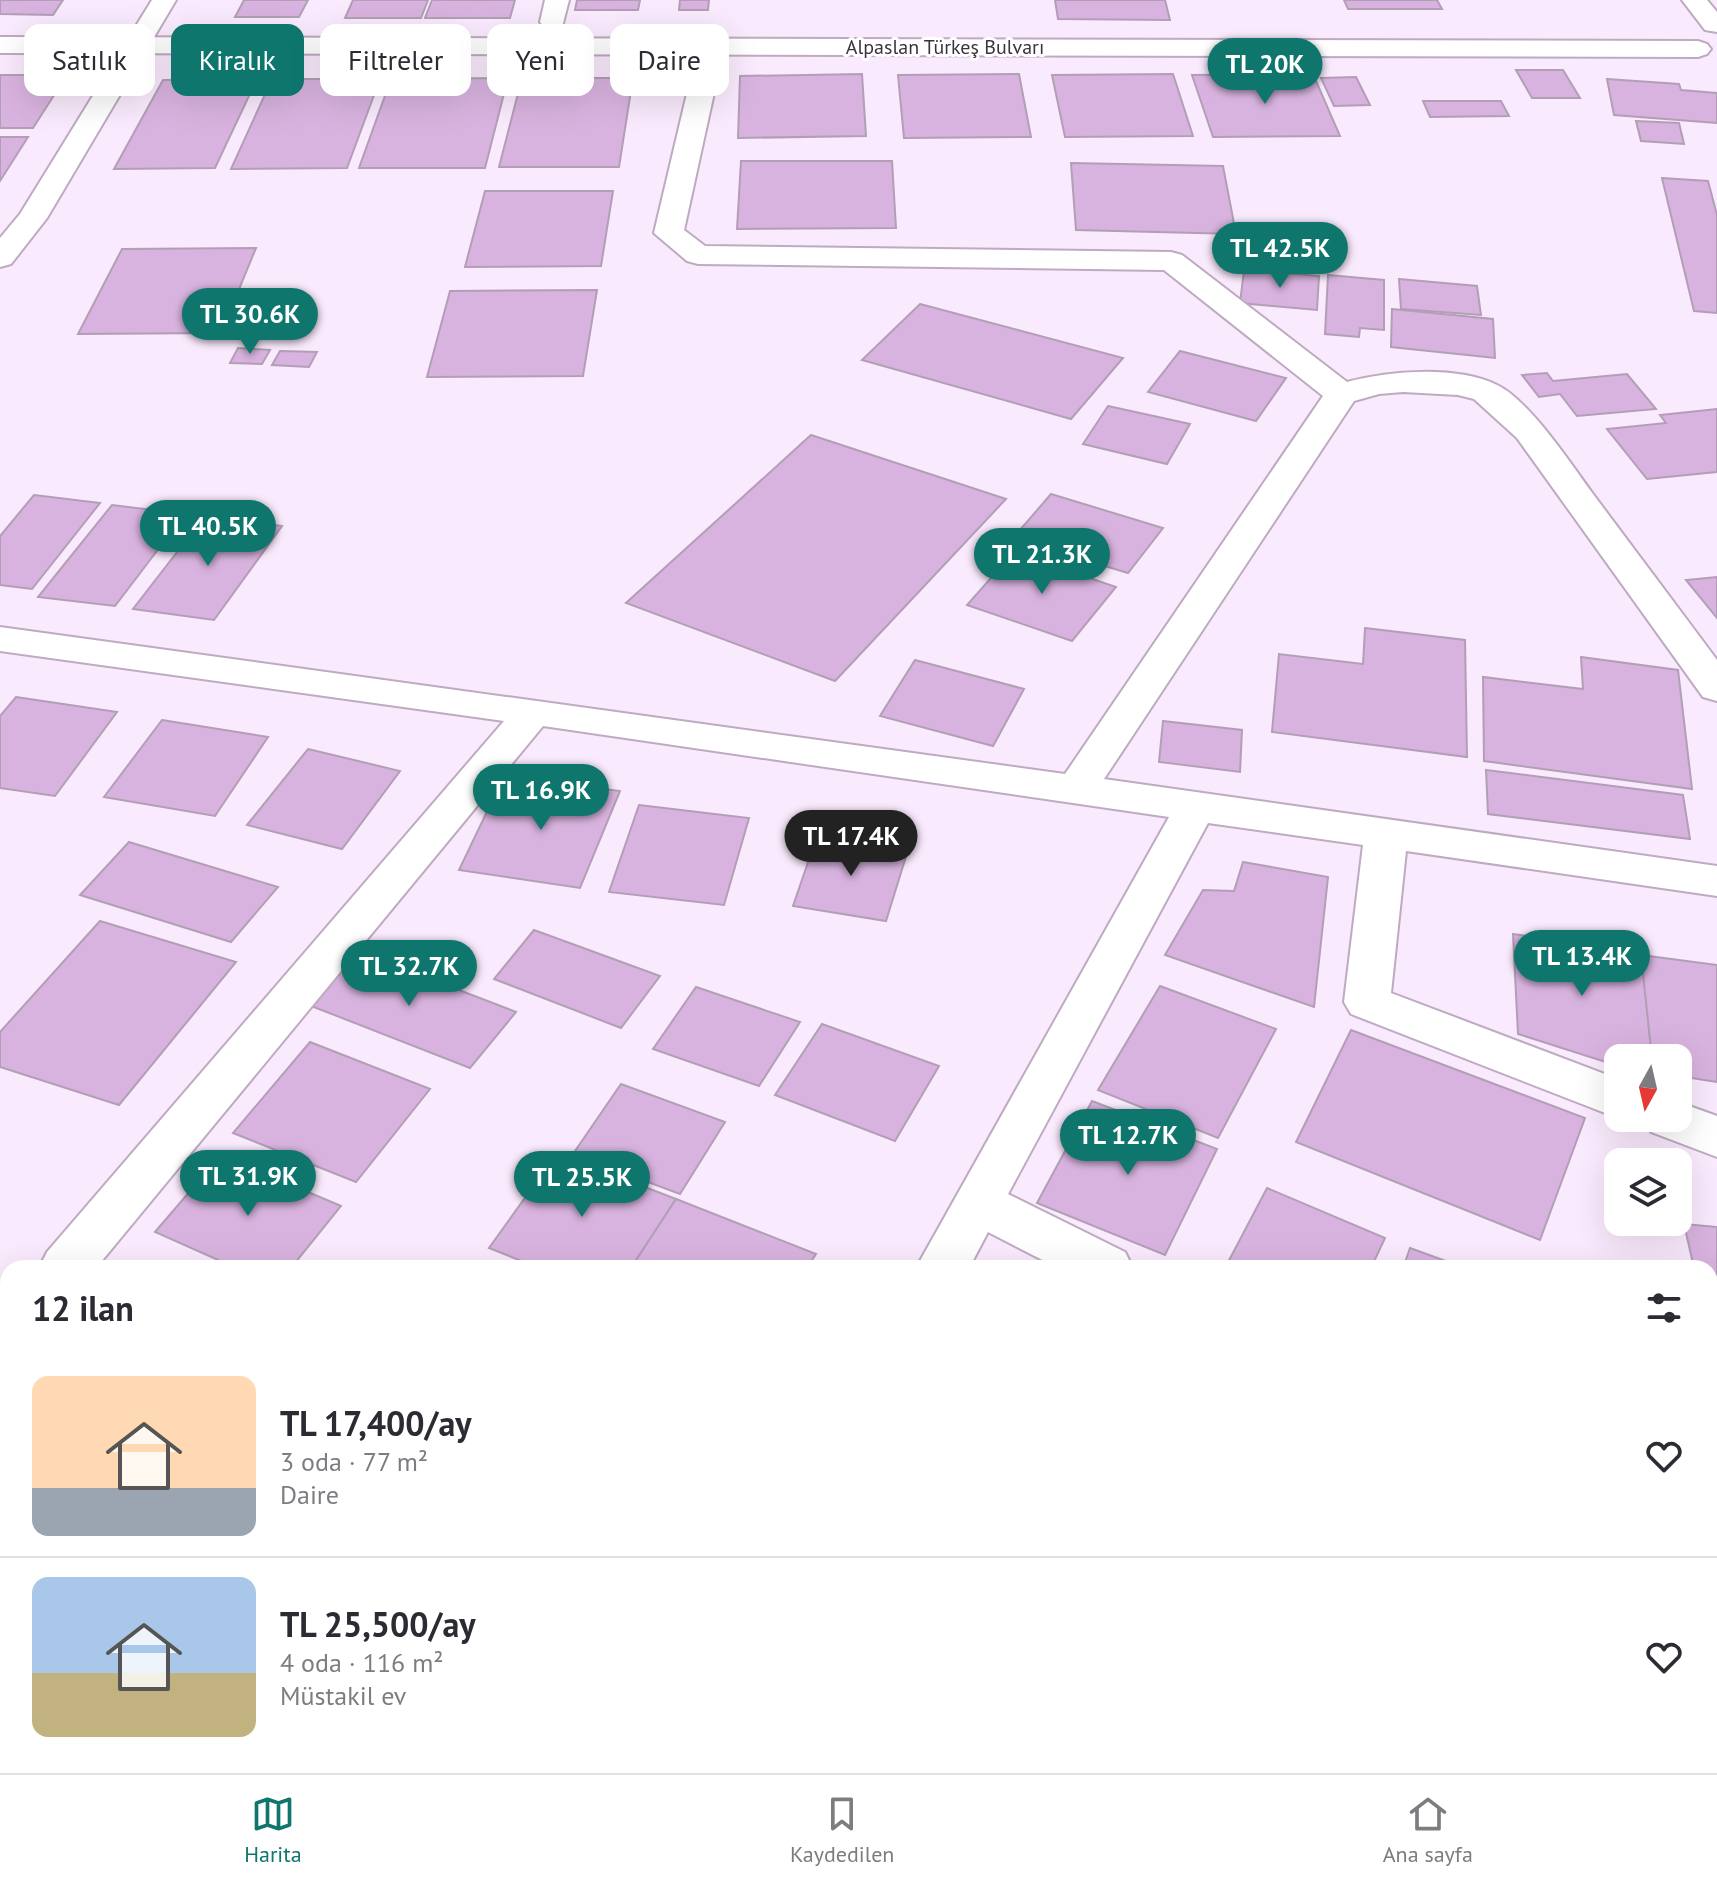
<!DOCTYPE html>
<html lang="tr">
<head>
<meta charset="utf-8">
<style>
	body { margin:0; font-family:"PT Sans",sans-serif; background:#f2f2f3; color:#2b2b33; height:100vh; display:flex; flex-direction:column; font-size:30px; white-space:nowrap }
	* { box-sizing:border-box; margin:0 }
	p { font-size:26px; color:#7c7c81 }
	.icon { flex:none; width:44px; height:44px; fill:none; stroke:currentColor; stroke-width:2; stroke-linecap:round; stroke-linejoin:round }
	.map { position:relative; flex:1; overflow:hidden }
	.details { position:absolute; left:0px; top:1260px; width:1718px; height:514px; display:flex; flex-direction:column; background:#fff; border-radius:24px 24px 0 0; box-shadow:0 8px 32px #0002 }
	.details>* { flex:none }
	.hud { position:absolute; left:24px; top:24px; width:800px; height:72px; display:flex; gap:16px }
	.needle { width:52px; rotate:188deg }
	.tools { position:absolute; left:1604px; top:1044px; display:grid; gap:16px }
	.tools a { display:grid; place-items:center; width:88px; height:88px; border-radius:16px; background:#fff; box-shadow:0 8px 32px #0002; font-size:40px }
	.price { position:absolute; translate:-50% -68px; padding:0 18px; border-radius:28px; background:#0f766e; color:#fff; font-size:26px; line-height:52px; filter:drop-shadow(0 2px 4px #0008) }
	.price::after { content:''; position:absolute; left:50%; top:48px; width:24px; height:18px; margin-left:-12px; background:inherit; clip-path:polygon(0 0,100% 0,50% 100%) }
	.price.active { background:#222; color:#fff }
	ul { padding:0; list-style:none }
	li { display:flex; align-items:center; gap:24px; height:200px; padding:0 32px }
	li+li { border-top:2px solid #e1e1e2 }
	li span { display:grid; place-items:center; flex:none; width:224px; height:160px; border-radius:16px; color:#555 }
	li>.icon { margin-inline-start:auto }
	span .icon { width:96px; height:96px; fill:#fffc; stroke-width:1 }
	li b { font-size:34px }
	h2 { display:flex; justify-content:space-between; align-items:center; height:96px; padding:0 32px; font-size:34px }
	.chip { padding:0 28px; border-radius:16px; background:#fff; box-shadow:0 8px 32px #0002; font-size:28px; line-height:72px }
	.chip.active { background:#0f766e; color:#fff }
	.dock { display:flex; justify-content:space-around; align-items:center; height:112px; border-top:2px solid #e1e1e2; background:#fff; font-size:22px; color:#7c7c81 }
	.dock a { display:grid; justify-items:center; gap:4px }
	.dock .active { color:#0f766e }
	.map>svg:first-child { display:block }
	.building { fill:#d8b3df; stroke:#b29fb6; stroke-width:2 }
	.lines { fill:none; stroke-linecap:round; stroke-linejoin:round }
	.minor-casing { stroke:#beaac1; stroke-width:4 }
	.major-casing { stroke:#beaac1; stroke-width:4 }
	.minor { fill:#fff; fill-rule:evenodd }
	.major { fill:#fff; fill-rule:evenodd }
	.labels { text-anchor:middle; stroke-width:6; stroke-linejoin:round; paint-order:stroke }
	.far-street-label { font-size:20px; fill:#3b333c; stroke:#fff }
</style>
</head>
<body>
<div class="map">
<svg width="1717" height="1773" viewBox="0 0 1717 1773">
	<rect width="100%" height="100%" fill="#faeafd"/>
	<!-- building -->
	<g class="building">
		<polygon points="0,0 63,0 53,15 0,14"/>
		<polygon points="244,0 308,0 299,17 235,17"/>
		<polygon points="353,0 428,0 421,18 345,18"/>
		<polygon points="432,0 515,0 510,18 425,18"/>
		<polygon points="577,0 640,0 638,10 575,10"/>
		<polygon points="680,0 709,0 708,10 679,10"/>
		<polygon points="1055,0 1165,0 1170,20 1058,19"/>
		<polygon points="1344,0 1437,0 1442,9 1348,9"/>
		<polygon points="1516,70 1563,70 1580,98 1532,98"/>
		<polygon points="862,74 866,136 738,138 740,76"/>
		<polygon points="1019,74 1031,137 904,138 898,75"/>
		<polygon points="1173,74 1193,136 1065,137 1052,75"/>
		<polygon points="1313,74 1340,136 1213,137 1192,75"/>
		<polygon points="0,75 67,75 33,128 0,128"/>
		<polygon points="1356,77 1370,105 1334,106 1321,78"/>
		<polygon points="508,78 485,168 359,168 391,79"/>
		<polygon points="522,78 633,78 619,167 499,167"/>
		<polygon points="257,79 215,168 114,169 163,80"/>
		<polygon points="272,79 380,79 347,168 231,169"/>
		<polygon points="1607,79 1679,84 1681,90 1717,93 1717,123 1614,115"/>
		<polygon points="1423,101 1501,101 1509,116 1430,117"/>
		<polygon points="1636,121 1679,123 1684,144 1641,141"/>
		<polygon points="0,137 28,137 0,181"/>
		<polygon points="741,161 892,161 896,228 737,229"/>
		<polygon points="1071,163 1223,166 1236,234 1076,230"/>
		<polygon points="1662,178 1708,181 1717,215 1717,313 1694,311"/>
		<polygon points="485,191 613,191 601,266 465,267"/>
		<polygon points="256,248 221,333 78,334 122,249"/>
		<polygon points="1244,270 1319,276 1317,310 1240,303"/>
		<polygon points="1328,275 1384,280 1384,330 1360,328 1359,337 1325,334"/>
		<polygon points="1399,279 1477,286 1481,315 1401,309"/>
		<polygon points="597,290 583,376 427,377 450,291"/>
		<polygon points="920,304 1123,358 1071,419 862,360"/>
		<polygon points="1392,309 1493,319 1495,358 1391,347"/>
		<polygon points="238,348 270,350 262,364 230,363"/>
		<polygon points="280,351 317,352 309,367 272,365"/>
		<polygon points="1180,351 1286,378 1256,421 1148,392"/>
		<polygon points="1547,373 1553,381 1627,374 1656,409 1577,416 1560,394 1539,397 1522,375"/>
		<polygon points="1108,406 1190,424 1167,464 1083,444"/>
		<polygon points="1717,409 1717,472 1647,479 1607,429 1666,423 1660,415"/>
		<polygon points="811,435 1006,499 835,681 626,603"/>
		<polygon points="1051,494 1163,528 1128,573 1013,538"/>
		<polygon points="34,495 100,503 32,589 0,585 0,536"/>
		<polygon points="112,505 185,514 115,606 38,597"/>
		<polygon points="205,516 282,526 214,620 133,609"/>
		<polygon points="1014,552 1116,587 1072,641 967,605"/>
		<polygon points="1717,577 1717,618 1686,580"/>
		<polygon points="1365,628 1465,640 1467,757 1272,732 1279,654 1363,664"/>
		<polygon points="1581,657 1678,670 1692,789 1484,761 1483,677 1583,689"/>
		<polygon points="915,660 1024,689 993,746 880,716"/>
		<polygon points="16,697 117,712 55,796 0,788 0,716"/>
		<polygon points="162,720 268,737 215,816 104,797"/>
		<polygon points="1163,721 1242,730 1240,772 1159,762"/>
		<polygon points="308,749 400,771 342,849 247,825"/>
		<polygon points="1486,770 1683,795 1690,839 1488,814"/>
		<polygon points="504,776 620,791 580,888 459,870"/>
		<polygon points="639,805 749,818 724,905 609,892"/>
		<polygon points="817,836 908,850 886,921 793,906"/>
		<polygon points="129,842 278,887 231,942 80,895"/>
		<polygon points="1243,862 1328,877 1314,1007 1165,955 1203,890 1234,891"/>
		<polygon points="100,921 236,962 119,1105 0,1067 0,1032"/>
		<polygon points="534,930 660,976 621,1028 494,979"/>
		<polygon points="1513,934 1641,951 1652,1058 1618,1058 1618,1066 1518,1034"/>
		<polygon points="350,948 516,1012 470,1068 301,1002"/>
		<polygon points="1641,955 1717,965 1717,1082 1678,1076 1678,1058 1652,1058"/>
		<polygon points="1160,986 1276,1029 1218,1138 1098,1090"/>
		<polygon points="696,987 800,1022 759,1086 653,1049"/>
		<polygon points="822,1024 939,1066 895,1141 775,1095"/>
		<polygon points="1351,1030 1585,1118 1540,1240 1296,1142"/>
		<polygon points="310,1042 430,1089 356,1182 233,1133"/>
		<polygon points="621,1084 725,1122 680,1194 573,1154"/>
		<polygon points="1092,1101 1217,1149 1165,1255 1037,1203"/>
		<polygon points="557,1153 676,1199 631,1268 539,1268 489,1248"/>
		<polygon points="221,1155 341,1206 291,1268 236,1268 155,1232"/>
		<polygon points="1267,1188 1385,1238 1371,1268 1225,1268"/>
		<polygon points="676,1199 816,1254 807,1268 631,1268"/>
		<polygon points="1684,1224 1717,1227 1717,1374 1710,1342 1710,1268 1694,1268"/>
		<polygon points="1410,1248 1465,1268 1403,1268"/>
		<polygon points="8,1421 8,1487 0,1484 0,1430"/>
		<polygon points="8,1613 8,1745 0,1741 0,1623"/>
		<polygon points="0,1748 8,1755 8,1766 21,1766 29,1773 0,1773"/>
		<polygon points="50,1766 94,1766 90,1773 64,1773"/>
		<polygon points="130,1766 209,1766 220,1773 125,1773"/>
		<polygon points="262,1766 303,1766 298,1773 275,1773"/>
		<polygon points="335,1766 533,1766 529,1773 330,1773"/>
		<polygon points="1403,1766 1452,1766 1466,1773 1400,1773"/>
		<polygon points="1496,1766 1610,1766 1608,1773 1509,1773"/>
	</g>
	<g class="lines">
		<defs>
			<g id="minor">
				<polygon points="152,0 176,0 47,218 11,264 0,267 0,238 20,214"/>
				<polygon points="545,0 569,0 562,27 544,27 540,22"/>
				<polygon points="1682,0 1707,0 1717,12 1717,32 1705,30"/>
				<path d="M 711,39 L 720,42 L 724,47 L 684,230 L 705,246 L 1171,252 L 1182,255 L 1347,382 C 1388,371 1456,365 1497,385 C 1529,400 1571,464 1593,494 C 1634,549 1676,605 1717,660 L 1717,701 L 1703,697 L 1517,438 L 1474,399 L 1458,395 L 1403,392 L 1379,394 L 1354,401 L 1104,779 L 1717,866 L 1717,896 L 1406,851 L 1391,993 L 1618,1079 L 1618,1118 L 1351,1014 L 1344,1002 L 1363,845 L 1208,823 L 1008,1194 L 1125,1252 L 1133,1268 L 1058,1268 L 988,1232 L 969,1268 L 916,1268 L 1169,817 L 543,726 L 96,1268 L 39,1268 L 47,1252 L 504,721 L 0,651 L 0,627 L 1065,774 L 1323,396 L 1164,270 L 698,264 L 687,261 L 654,233 L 698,47 L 702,42 Z"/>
				<polygon points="1678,1102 1717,1116 1717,1157 1651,1132 1643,1118 1678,1118"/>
				<polygon points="8,1313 8,1366 0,1368 0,1316"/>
				<polygon points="1710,1547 1717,1550 1717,1607 1710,1604"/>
				<polygon points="636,1766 701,1766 698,1773 633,1773"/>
			</g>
			<polygon id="major" points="0,37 1698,41 1707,44 1711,49 1707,54 1698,57 0,53"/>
		</defs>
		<!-- minor casing -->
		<use href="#minor" class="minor-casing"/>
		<!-- major casing -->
		<use href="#major" class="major-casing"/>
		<!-- minor -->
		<use href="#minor" class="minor"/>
		<!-- major -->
		<use href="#major" class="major"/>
	</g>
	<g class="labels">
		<!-- far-street labels -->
		<g class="far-street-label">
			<text x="945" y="54">Alpaslan Türkeş Bulvarı</text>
		</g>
	</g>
</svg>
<div class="tools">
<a><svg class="needle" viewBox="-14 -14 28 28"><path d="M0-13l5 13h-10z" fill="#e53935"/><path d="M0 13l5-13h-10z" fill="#7c7c81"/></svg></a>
<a><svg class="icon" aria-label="layers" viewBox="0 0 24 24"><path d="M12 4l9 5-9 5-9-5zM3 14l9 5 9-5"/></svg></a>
</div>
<b class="price" style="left:1265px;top:106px">TL 20K</b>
<b class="price" style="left:1280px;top:290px">TL 42.5K</b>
<b class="price" style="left:250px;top:356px">TL 30.6K</b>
<b class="price" style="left:208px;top:568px">TL 40.5K</b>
<b class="price" style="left:1042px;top:596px">TL 21.3K</b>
<b class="price" style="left:541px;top:832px">TL 16.9K</b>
<b class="price active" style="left:851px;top:878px">TL 17.4K</b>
<b class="price" style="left:1582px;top:998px">TL 13.4K</b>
<b class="price" style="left:409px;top:1008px">TL 32.7K</b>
<b class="price" style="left:1128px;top:1177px">TL 12.7K</b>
<b class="price" style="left:248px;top:1218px">TL 31.9K</b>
<b class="price" style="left:582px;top:1219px">TL 25.5K</b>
<div class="hud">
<a class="chip">Satılık</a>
<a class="chip active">Kiralık</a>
<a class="chip">Filtreler</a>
<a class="chip">Yeni</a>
<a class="chip">Daire</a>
</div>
<section class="details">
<h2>12 ilan<svg class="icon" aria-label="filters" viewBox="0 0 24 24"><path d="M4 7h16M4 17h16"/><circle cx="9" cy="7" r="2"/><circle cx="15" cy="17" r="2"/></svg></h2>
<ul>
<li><span style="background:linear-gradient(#ffd9b3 70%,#9aa5b1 0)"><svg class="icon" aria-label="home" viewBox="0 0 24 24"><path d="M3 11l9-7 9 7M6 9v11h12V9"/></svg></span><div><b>TL 17,400/ay</b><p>3 oda · 77 m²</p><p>Daire</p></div><svg class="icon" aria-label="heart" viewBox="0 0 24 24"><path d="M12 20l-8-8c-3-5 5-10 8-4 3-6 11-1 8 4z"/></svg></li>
<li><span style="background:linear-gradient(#a9c7e8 60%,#c2b280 0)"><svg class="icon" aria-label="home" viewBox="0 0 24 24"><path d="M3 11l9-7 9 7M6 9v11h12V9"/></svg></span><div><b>TL 25,500/ay</b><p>4 oda · 116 m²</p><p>Müstakil ev</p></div><svg class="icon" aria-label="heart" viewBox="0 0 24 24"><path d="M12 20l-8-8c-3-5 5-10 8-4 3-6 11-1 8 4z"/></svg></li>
</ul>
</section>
</div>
<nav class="dock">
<a class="active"><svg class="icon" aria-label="map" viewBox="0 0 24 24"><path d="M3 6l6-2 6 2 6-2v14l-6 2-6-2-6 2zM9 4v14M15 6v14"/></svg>Harita</a>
<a><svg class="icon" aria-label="saved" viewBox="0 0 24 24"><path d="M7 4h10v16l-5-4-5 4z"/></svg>Kaydedilen</a>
<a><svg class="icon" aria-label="home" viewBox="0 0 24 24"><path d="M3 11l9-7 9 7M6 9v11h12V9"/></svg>Ana sayfa</a>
</nav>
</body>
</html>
